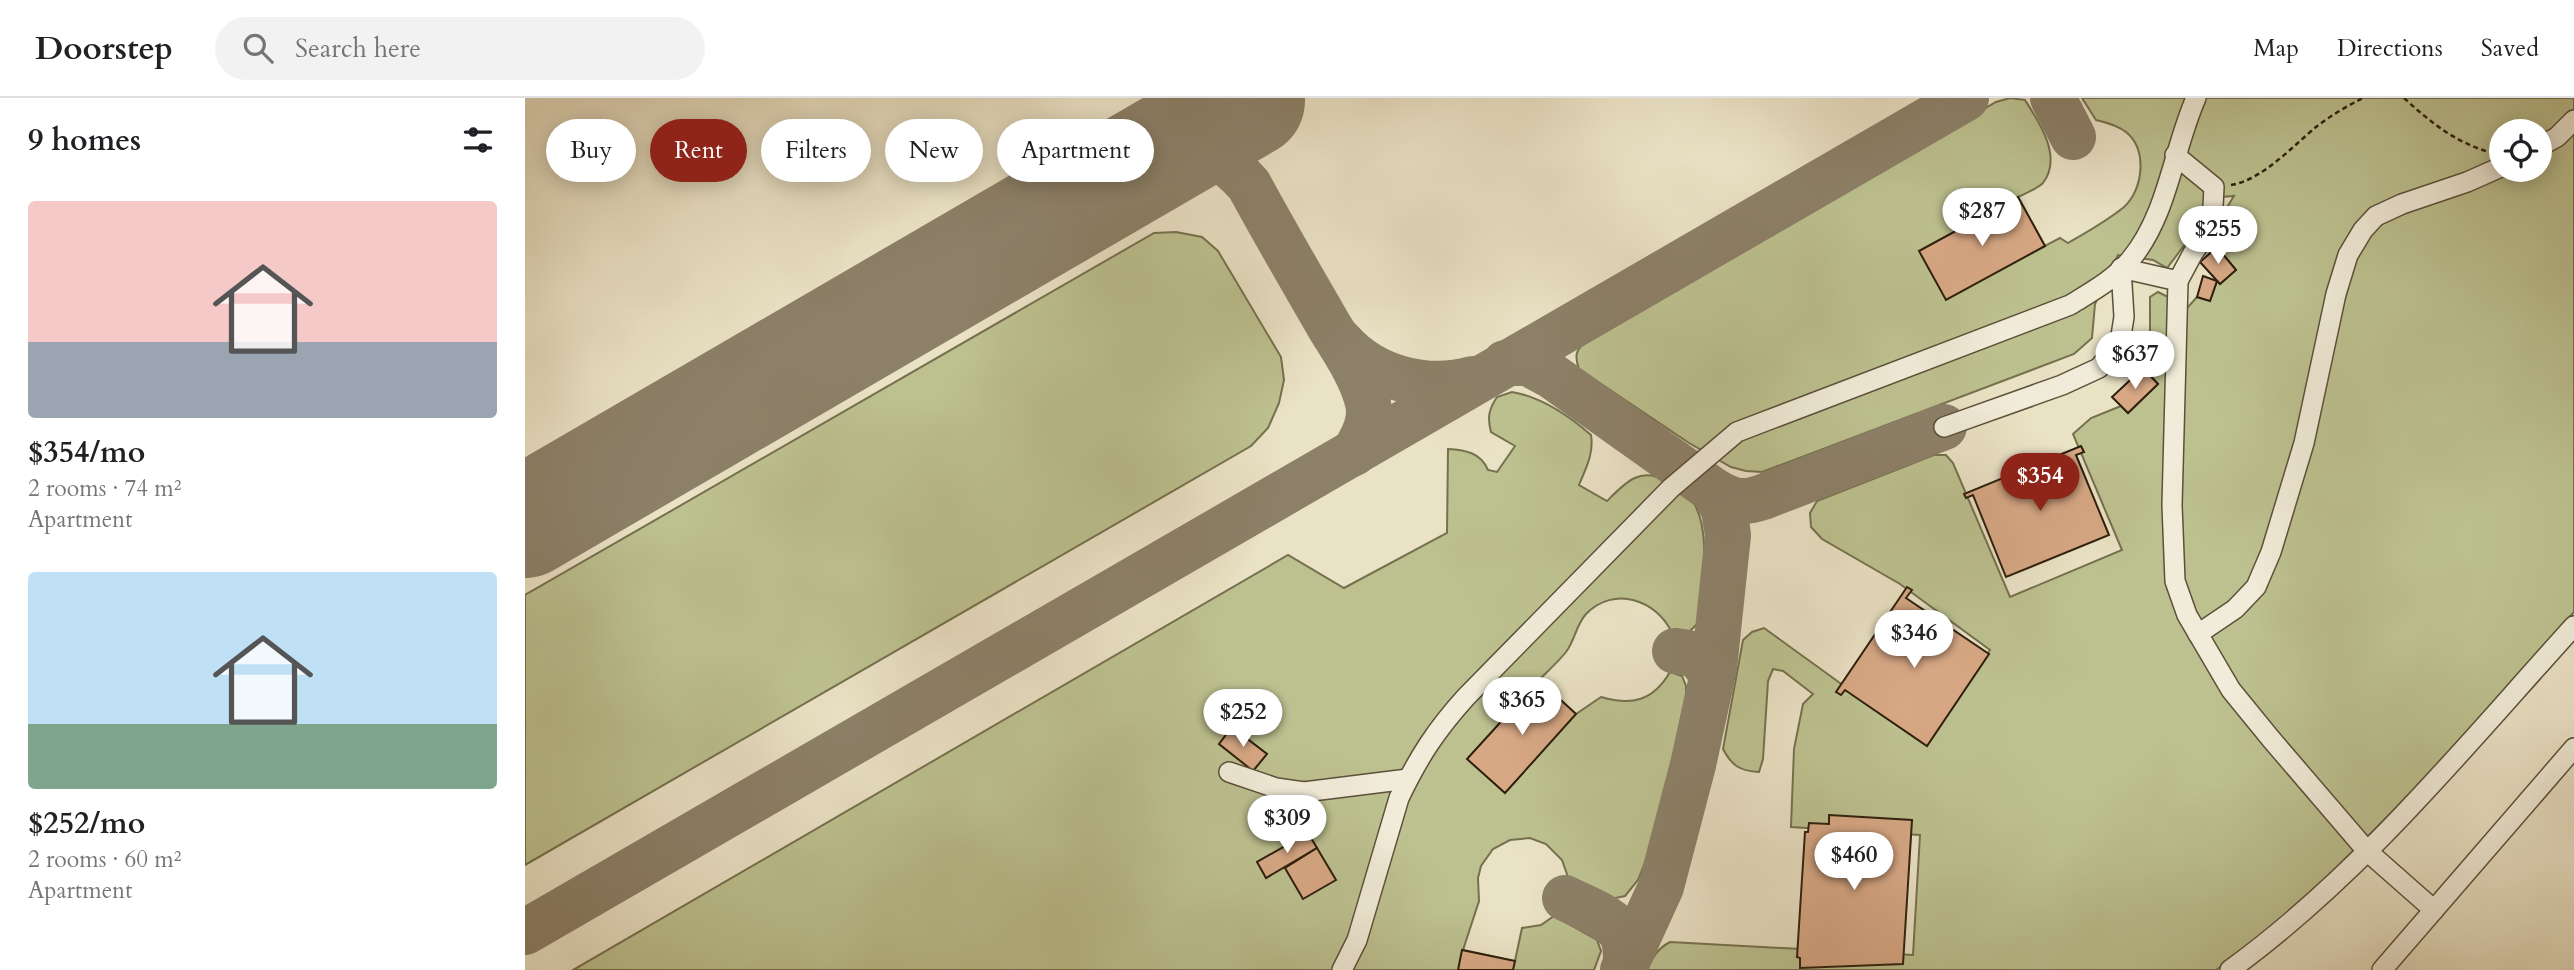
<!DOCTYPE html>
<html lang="en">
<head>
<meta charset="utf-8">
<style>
	body { margin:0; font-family:Cardo,serif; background:#f2f2f2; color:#202124; height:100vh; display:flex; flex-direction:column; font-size:26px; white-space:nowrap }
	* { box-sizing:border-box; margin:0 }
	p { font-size:23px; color:#757577 }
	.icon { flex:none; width:38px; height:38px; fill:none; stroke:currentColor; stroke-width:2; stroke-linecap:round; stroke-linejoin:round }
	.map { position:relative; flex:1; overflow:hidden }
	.details { display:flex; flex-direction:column; background:#fff; width:525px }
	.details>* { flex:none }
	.banner { position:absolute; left:21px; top:21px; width:665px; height:63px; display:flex; gap:14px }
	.buttons { position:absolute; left:1964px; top:21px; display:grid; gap:14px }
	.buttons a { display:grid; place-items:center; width:63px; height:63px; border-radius:50%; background:#fff; box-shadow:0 4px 18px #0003; font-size:35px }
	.price { position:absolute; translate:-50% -60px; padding:0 16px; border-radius:24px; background:#fff; color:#222; font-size:23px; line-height:46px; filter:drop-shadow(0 2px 4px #0008) }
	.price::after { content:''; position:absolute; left:50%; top:42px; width:21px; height:16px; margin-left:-10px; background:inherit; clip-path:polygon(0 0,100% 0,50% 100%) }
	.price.selected { background:#8f2418; color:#fff }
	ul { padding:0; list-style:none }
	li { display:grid; align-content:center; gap:14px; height:371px; padding:0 28px }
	li span { display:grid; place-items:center; height:217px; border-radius:7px; color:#555 }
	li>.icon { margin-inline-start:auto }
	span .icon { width:126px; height:126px; fill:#fffc; stroke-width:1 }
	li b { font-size:30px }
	h2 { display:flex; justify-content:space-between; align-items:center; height:84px; padding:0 28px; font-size:30px }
	.chip { padding:0 24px; border-radius:32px; background:#fff; box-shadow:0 4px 18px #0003; font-size:24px; line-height:63px }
	.chip.selected { background:#8f2418; color:#fff }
	header { display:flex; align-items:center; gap:42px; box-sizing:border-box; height:98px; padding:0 35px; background:#fff; border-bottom:2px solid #e0e0e0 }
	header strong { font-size:33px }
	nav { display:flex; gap:38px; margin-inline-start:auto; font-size:24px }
	.search { width:490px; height:63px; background:#f2f2f2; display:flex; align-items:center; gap:18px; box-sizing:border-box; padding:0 24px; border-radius:38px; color:#757577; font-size:26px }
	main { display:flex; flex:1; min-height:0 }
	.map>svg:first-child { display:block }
	.green { fill:#bdc190; stroke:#75704e; stroke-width:2; fill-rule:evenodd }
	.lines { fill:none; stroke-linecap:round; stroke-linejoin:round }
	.taxiway { stroke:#8c8068; stroke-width:46 }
	.runway { stroke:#8c8068; stroke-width:112 }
	.building { fill:#d8a885; stroke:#2d1f0c; stroke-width:2 }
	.minor-casing { stroke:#5c503a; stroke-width:22 }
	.path { stroke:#2d1f0c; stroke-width:2.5; stroke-dasharray:5 3.5; stroke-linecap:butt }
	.minor { stroke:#f1ecd9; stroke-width:19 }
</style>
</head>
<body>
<header>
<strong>Doorstep</strong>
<div class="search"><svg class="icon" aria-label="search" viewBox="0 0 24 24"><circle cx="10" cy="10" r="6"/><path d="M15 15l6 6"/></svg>Search here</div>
<nav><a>Map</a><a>Directions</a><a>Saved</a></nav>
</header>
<main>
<section class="details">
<h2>9 homes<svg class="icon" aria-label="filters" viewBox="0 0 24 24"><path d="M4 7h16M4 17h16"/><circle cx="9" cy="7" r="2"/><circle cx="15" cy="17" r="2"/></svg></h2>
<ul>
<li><span style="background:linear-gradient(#f6c9c9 65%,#9aa5b1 0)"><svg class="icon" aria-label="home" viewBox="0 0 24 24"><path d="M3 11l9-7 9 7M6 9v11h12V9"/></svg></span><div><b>$354/mo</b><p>2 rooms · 74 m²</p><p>Apartment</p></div></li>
<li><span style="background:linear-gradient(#bfe0f5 70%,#7fa58c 0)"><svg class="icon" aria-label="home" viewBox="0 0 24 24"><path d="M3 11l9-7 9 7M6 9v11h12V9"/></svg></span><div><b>$252/mo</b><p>2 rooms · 60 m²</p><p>Apartment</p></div></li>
</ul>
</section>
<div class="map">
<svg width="2049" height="872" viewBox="0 0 2049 872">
	<rect width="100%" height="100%" fill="#eae2c5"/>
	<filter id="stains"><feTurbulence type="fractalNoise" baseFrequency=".00286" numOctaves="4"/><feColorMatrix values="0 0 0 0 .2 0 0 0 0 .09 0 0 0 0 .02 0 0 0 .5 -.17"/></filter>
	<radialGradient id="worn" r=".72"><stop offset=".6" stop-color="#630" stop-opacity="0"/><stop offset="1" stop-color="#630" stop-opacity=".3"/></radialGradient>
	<!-- green -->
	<g class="green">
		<path d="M 1485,0 L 1500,2 C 1514,24 1538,59 1518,85 C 1512,91 1501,95 1493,99 L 1520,148 L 1535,140 L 1543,145 C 1562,134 1582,123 1599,109 C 1618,92 1623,52 1601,34 C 1592,27 1582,25 1571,22 L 1557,0 L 2049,0 L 2049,514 C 1975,596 1903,680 1824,757 C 1783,798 1739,840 1691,872 L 1122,872 C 1128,859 1132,851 1145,844 L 1388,857 L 1395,737 L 1266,729 L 1269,651 L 1278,606 L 1288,596 L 1258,573 L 1248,571 L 1243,583 L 1238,661 L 1234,674 C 1215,673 1207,668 1198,651 L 1218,542 L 1227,534 L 1239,530 L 1398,645 L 1465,552 L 1375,486 L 1297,441 L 1286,429 L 1285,415 L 1292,403 L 1409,357 L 1421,357 L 1428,365 L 1485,499 L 1597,452 L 1548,336 L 1566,320 L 1596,308 L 1603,315 L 1633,286 L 1618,270 L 1625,255 L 1625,199 L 1633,194 L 1643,199 L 1646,228 L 1672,199 L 1685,203 L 1692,183 L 1695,186 L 1711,172 L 1692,149 L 1694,122 L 1709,98 L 1696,99 L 1642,170 L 1628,162 L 1593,157 L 1570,206 L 1567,240 L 1549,256 L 1237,374 L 1221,373 L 1206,369 L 1164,345 L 1054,271 C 1049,257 1051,252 1062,242 L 1471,4 ZM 1976,33 L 2014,33 L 2014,72 L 1976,72 Z"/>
		<polygon points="651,134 677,139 693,153 756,259 759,282 754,305 743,330 726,348 0,767 0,497 629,135"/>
		<path d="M 987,294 C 1017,299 1043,317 1066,337 C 1069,355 1061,370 1054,387 L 1082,403 C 1100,385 1115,368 1141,383 C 1149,388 1162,394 1167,402 C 1188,433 1176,489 1174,524 L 1165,533 L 1147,535 C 1132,502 1089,487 1061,516 C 1051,527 1050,542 1041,554 C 1033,564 1023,573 1014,582 L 1051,616 L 1076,599 C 1107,608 1128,603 1145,574 L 1157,578 L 1161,588 L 1161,606 L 1130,739 L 1113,782 L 1100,798 L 1086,801 L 1043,779 L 1037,762 L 1021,746 L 1005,740 L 985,742 L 968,751 L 956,768 L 953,780 L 954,803 L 938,852 L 990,863 L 997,830 L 1016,827 L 1029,818 L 1072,842 L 1076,853 L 1069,872 L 48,872 L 763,457 L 819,490 L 922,435 L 923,351 C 941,352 956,355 963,372 L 972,374 L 990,348 L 966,334 C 962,319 964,311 972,299 Z"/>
	</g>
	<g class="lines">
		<!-- taxiway -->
		<g class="taxiway">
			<polyline points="1528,0 1548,39"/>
			<path d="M 644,49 C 681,53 699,58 724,87 C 750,135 777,181 804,228 C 818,251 837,278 843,305 C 847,324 838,339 829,355"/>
			<path d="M 816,244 C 848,280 901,294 948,281"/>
			<path d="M 980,265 L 1003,265 L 1027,278 L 1189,393 C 1208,404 1217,406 1238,399 L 1419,329"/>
			<path d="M 1150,553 C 1171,555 1177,559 1187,578"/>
			<path d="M 1040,800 C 1057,809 1088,819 1097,837 C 1101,845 1101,855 1101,865"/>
			<polyline points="0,834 1441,0"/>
			<polyline points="1098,872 1136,789 1168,667 1189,570 1203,437 1199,412 1189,393"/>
		</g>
		<!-- runway -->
		<polyline class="runway" points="0,424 724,3"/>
	</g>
	<!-- building -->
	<g class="building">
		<polygon points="1493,99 1520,148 1421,202 1394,153"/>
		<polygon points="1692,149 1711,172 1695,186 1675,164"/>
		<polygon points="1678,178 1692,183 1685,203 1672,199"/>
		<polygon points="1618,270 1633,286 1603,315 1587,299"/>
		<polygon points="1556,348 1559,354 1551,357 1584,437 1481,479 1448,397 1441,400 1439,396"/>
		<polygon points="1382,489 1387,492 1381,500 1464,556 1402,648 1320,592 1316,597 1311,594"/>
		<polygon points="1014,582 1051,616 980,695 942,661"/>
		<polygon points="707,629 742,656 728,673 694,646"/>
		<polygon points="1304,717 1387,722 1378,866 1275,870 1275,860 1272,859 1280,734 1283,734 1284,725 1304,726"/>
		<polygon points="783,735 792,750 741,780 732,764"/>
		<polygon points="792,750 811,782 778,801 760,770"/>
		<polygon points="937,852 990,863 988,872 933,872"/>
	</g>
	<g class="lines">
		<defs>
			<g id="minor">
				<polyline points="2014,49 2032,39 2049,22"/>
				<polyline points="1650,57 1689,89 1687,128 1668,155 1653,183"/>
				<polyline points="1419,329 1537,287 1574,270 1595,244 1599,219 1596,170 1653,183 1647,407 1650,483 1662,517 1706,592 1746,641 1842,753 1909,812"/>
				<polyline points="1673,536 1710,511 1731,489 1746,454 1779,345 1811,196 1823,157 1838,132 1851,118 1877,106 1942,84 1976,69"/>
				<polyline points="704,674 751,690 779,694 883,681"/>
				<path d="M 817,872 L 832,842 L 874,700 C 893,660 911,632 941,599 L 1146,390 L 1212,334 L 1545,207 C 1566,194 1590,181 1606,161 C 1643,116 1648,52 1671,0"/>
				<path d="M 1705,872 C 1837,776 1940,648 2049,528"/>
				<polyline points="1857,872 2049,650"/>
			</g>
		</defs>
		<!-- minor casing -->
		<use href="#minor" class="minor-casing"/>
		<!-- path -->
		<g class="path">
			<path d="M 1879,0 C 1905,24 1930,44 1964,54"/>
			<path d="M 1706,87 C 1737,82 1768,48 1791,29 C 1805,18 1822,8 1838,0"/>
		</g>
		<!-- minor -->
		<use href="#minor" class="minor"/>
	</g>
	<rect width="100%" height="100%" filter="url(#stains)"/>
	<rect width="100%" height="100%" fill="url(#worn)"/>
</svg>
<div class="buttons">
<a><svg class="icon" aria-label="locate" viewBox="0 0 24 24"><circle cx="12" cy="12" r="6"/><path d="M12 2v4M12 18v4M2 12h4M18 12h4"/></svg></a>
</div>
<b class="price" style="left:1457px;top:150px">$287</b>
<b class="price" style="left:1693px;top:168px">$255</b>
<b class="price" style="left:1610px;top:293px">$637</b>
<b class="price selected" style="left:1515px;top:415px">$354</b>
<b class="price" style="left:1389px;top:572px">$346</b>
<b class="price" style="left:997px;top:639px">$365</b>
<b class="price" style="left:718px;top:651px">$252</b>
<b class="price" style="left:762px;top:757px">$309</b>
<b class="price" style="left:1329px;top:794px">$460</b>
<div class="banner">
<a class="chip">Buy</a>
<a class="chip selected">Rent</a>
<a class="chip">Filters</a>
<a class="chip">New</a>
<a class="chip">Apartment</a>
</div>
</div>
</main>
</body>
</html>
